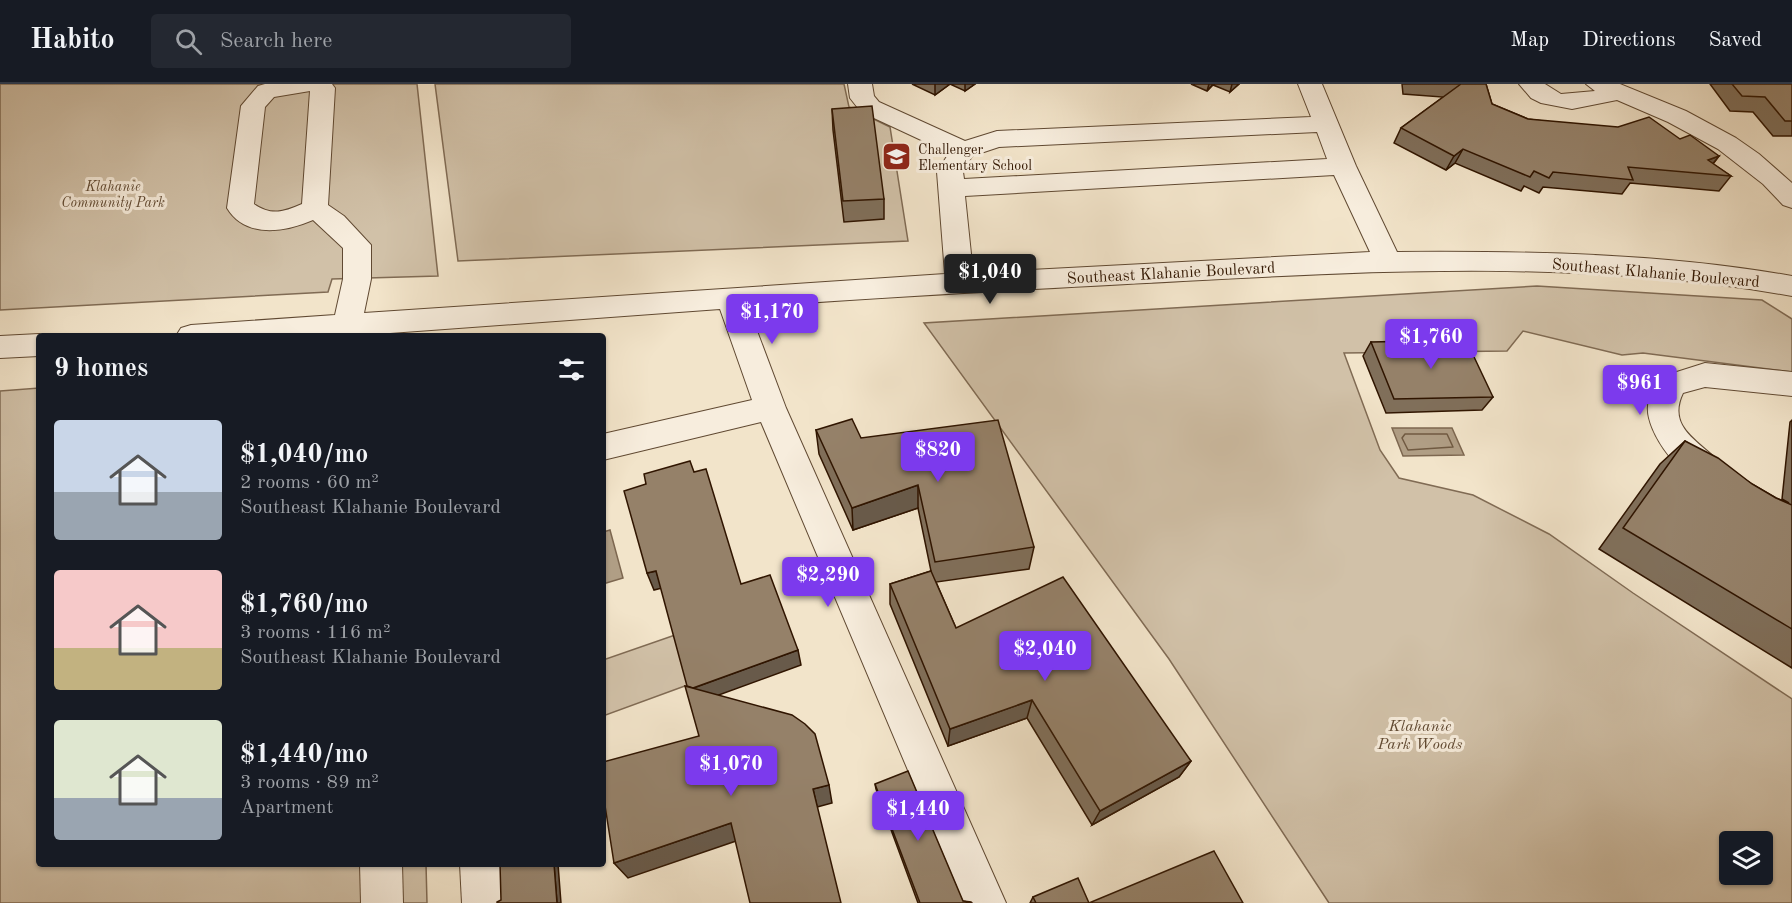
<!DOCTYPE html>
<html lang="en">
<head>
<meta charset="utf-8">
<style>
	body { margin:0; font-family:"Old Standard TT",serif; background:#242831; color:#f1f3f6; height:100vh; display:flex; flex-direction:column; font-size:22px; white-space:nowrap }
	* { box-sizing:border-box; margin:0 }
	p { font-size:20px; color:#9ea1a6 }
	.icon { flex:none; width:33px; height:33px; fill:none; stroke:currentColor; stroke-width:2; stroke-linecap:round; stroke-linejoin:round }
	.map { position:relative; flex:1; overflow:hidden }
	.side { position:absolute; left:36px; top:249px; width:570px; height:534px; display:flex; flex-direction:column; background:#171b24; border-radius:6px; box-shadow:0 2px 4px #0004 }
	.side>* { flex:none }
	.buttons { position:absolute; left:1719px; top:747px; display:grid; gap:12px }
	.buttons a { display:grid; place-items:center; width:54px; height:54px; border-radius:6px; background:#171b24; box-shadow:0 2px 4px #0004; font-size:30px }
	.price { position:absolute; translate:-50% -51px; padding:0 14px; border-radius:6px; background:#7c3aed; color:#fff; font-size:20px; line-height:39px; filter:drop-shadow(0 2px 3px #0008) }
	.price::after { content:''; position:absolute; left:50%; top:36px; width:18px; height:14px; margin-left:-9px; background:inherit; clip-path:polygon(0 0,100% 0,50% 100%) }
	.price.current { background:#222; color:#fff }
	ul { padding:0; list-style:none }
	li { display:flex; align-items:center; gap:18px; height:150px; padding:0 18px }
	li span { display:grid; place-items:center; flex:none; width:168px; height:120px; border-radius:6px; color:#555 }
	li>.icon { margin-inline-start:auto }
	span .icon { width:72px; height:72px; fill:#fffc; stroke-width:1 }
	li b { font-size:26px }
	h2 { display:flex; justify-content:space-between; align-items:center; height:72px; padding:0 18px; font-size:26px }
	header { display:flex; align-items:center; gap:36px; box-sizing:border-box; height:84px; padding:0 30px; background:#171b24; border-bottom:2px solid #363941 }
	header strong { font-size:28px }
	nav { display:flex; gap:33px; margin-inline-start:auto; font-size:21px }
	.search { width:420px; height:54px; background:#242831; display:flex; align-items:center; gap:15px; box-sizing:border-box; padding:0 21px; border-radius:6px; color:#9ea1a6; font-size:22px }
	.map>svg:first-child { display:block }
	.green { fill:#d1c1a8; stroke:#806b54; stroke-width:1.5; fill-rule:evenodd }
	.water { fill:#b09e85; stroke:#7d6750; stroke-width:1.5 }
	.lines { fill:none; stroke-linecap:round; stroke-linejoin:round }
	.shore { stroke:#705a42; stroke-width:1.5 }
	.minor-casing { stroke:#604932; stroke-width:2 }
	.minor { fill:#f7eddd; fill-rule:evenodd }
	.wall { fill:#806f5a; stroke:#301500; stroke-width:1.5 }
	.shaded-wall { fill:#685a4a; stroke:#301500; stroke-width:1.5 }
	.building { fill:#958169; stroke:#301500; stroke-width:1.5 }
	.labels { text-anchor:middle; stroke-width:6; stroke-linejoin:round; paint-order:stroke }
	.far-poi-label { font-size:14px; fill:#301500; stroke:#f7eddd; text-anchor:start }
	.far-park-label { font-size:14px; font-style:italic; fill:#604932; stroke:#f7eddd }
	.street-label { font-size:16px; fill:#301500; stroke:#f7eddd }
	.park-label { font-size:16px; font-style:italic; fill:#604932; stroke:#f7eddd }
</style>
</head>
<body>
<header>
<strong>Habito</strong>
<div class="search"><svg class="icon" aria-label="search" viewBox="0 0 24 24"><circle cx="10" cy="10" r="6"/><path d="M15 15l6 6"/></svg>Search here</div>
<nav><a>Map</a><a>Directions</a><a>Saved</a></nav>
</header>
<div class="map">
<svg width="1792" height="819" viewBox="0 0 1792 819">
	<rect width="100%" height="100%" fill="#f2e4ca"/>
	<filter id="stains"><feTurbulence type="fractalNoise" baseFrequency=".00333" numOctaves="4"/><feColorMatrix values="0 0 0 0 .2 0 0 0 0 .09 0 0 0 0 .02 0 0 0 .5 -.17"/></filter>
	<radialGradient id="worn" r=".72"><stop offset=".6" stop-color="#630" stop-opacity="0"/><stop offset="1" stop-color="#630" stop-opacity=".3"/></radialGradient>
	<!-- green -->
	<g class="green">
		<polygon points="0,0 417,0 438,192 332,195 328,208 0,226"/>
		<polygon points="435,0 844,0 849,23 890,43 908,157 458,177"/>
		<path d="M 1537,202 L 1762,216 L 1792,235 L 1792,288 L 1643,269 L 1622,271 L 1523,247 L 1507,267 L 1344,269 L 1380,366 L 1399,394 L 1473,411 L 1549,450 L 1633,509 L 1792,615 L 1792,819 L 1329,819 L 1169,575 L 924,239 ZM 1730,758 L 1762,758 L 1762,790 L 1730,790 Z"/>
		<polygon points="39,304 39,780 426,780 427,819 0,819 0,307"/>
		<polygon points="678,550 693,599 603,632 603,576"/>
	</g>
	<!-- water -->
	<g class="water">
		<polygon points="1392,344 1452,344 1464,371 1403,372"/>
		<polygon points="610,446 623,494 603,500 603,448"/>
	</g>
	<g class="lines">
		<!-- shore -->
		<polygon class="shore" points="1405,350 1447,350 1453,363 1408,366 1402,354"/>
		<defs>
			<g id="minor">
				<path d="M 265,0 L 332,0 L 335,4 L 328,121 L 344,132 L 371,161 L 371,195 L 364,229 L 945,190 L 937,88 L 949,69 L 861,28 L 850,14 L 848,0 L 872,0 L 874,12 L 879,18 L 965,57 L 997,47 L 1311,33 L 1298,0 L 1322,0 L 1356,82 L 1397,168 C 1529,167 1662,169 1792,192 L 1792,212 C 1591,176 1386,186 1183,197 C 1038,205 893,212 748,223 L 786,324 L 1006,819 L 964,819 L 761,338 L 603,376 L 603,350 L 752,316 L 720,225 L 349,252 L 176,252 L 181,244 L 191,241 L 335,231 L 343,195 L 343,164 L 313,136 C 285,148 246,155 227,124 L 241,22 L 258,2 ZM 310,7 L 302,120 C 284,128 271,132 254,120 L 265,23 L 274,13 ZM 1317,48 L 1327,75 L 964,95 L 963,88 L 972,72 L 999,63 ZM 1334,91 L 1370,168 L 973,189 L 965,112 Z"/>
				<polygon points="1519,0 1545,0 1561,10 1595,7 1586,0 1620,0 1686,27 1736,54 1759,70 1792,99 1792,124 1783,121 1763,100 1718,65 1668,38 1617,16 1572,25 1541,19 1531,14"/>
				<polygon points="39,250 46,252 39,252 39,272 0,274 0,252"/>
				<path d="M 1705,279 L 1792,288 L 1792,312 L 1705,303 L 1683,309 C 1663,350 1714,362 1728,390 L 1724,399 C 1719,401 1714,403 1710,403 C 1684,399 1645,348 1648,322 C 1648,312 1657,301 1661,293 Z"/>
				<polygon points="360,780 402,780 403,819 361,819"/>
				<polygon points="460,780 502,780 504,819 462,819"/>
			</g>
		</defs>
		<!-- minor casing -->
		<use href="#minor" class="minor-casing"/>
		<!-- minor -->
		<use href="#minor" class="minor"/>
	</g>
	<!-- wall -->
	<g class="wall">
		<polygon points="912,0 950,0 935,11"/>
		<polygon points="950,0 975,0 965,7"/>
		<polygon points="1191,0 1239,0 1230,8 1213,1 1207,7"/>
		<polygon points="1402,0 1486,0 1492,20 1528,35 1680,55 1719,72 1713,80 1731,92 1719,107 1630,99 1622,110 1543,103 1539,109 1524,102 1521,107 1455,79 1446,86 1394,59 1401,44 1443,13 1403,10"/>
		<polygon points="1710,0 1792,0 1792,52 1773,52 1753,28 1730,27"/>
		<polygon points="832,25 884,115 884,135 844,138 833,46"/>
		<polygon points="1371,258 1493,313 1482,326 1386,329 1363,272"/>
		<polygon points="1792,336 1792,584 1599,465 1660,380 1685,357 1752,400 1776,414 1789,419 1782,415 1790,338"/>
		<polygon points="816,346 861,354 1034,463 1029,485 936,498 956,544 1191,677 1179,693 1092,741 1027,634 948,662 890,520 890,500 931,487 918,424 853,446 819,370"/>
		<polygon points="875,700 963,817 972,819 918,819 876,705"/>
		<polygon points="1033,813 1089,819 1243,819 1030,819"/>
	</g>
	<!-- shaded-wall -->
	<g class="shaded-wall">
		<polygon points="935,0 950,0 935,11"/>
		<polygon points="965,0 975,0 965,7"/>
		<polygon points="1209,0 1213,0 1207,7"/>
		<polygon points="1232,0 1239,0 1230,8"/>
		<polygon points="1463,65 1455,79 1446,86 1454,72"/>
		<polygon points="1719,72 1707,87 1708,76"/>
		<polygon points="918,401 918,424 853,446 852,424"/>
		<polygon points="656,487 662,504 654,506 647,489"/>
		<polygon points="798,566 801,581 694,620 688,606"/>
		<polygon points="1032,616 1027,634 948,662 950,645"/>
		<polygon points="1191,677 1179,693 1092,741 1100,727"/>
		<polygon points="829,701 832,719 817,723 813,705"/>
		<polygon points="731,739 739,756 628,794 614,779"/>
		<polygon points="554,780 558,780 561,819 557,819"/>
	</g>
	<!-- building -->
	<g class="building">
		<polygon points="1461,0 1486,0 1492,20 1528,35 1618,43 1649,33 1680,55 1690,51 1719,72 1708,76 1731,92 1628,83 1633,96 1553,88 1549,94 1534,87 1530,93 1463,65 1454,72 1401,44"/>
		<polygon points="1732,0 1792,0 1792,37 1785,37 1765,13 1742,12"/>
		<polygon points="872,22 884,115 843,117 832,25"/>
		<polygon points="1466,256 1493,313 1394,315 1371,258"/>
		<polygon points="852,335 861,354 998,336 1034,463 935,478 918,401 852,424 816,346"/>
		<polygon points="1685,357 1718,374 1752,400 1776,414 1792,421 1792,545 1623,444"/>
		<polygon points="690,377 694,388 706,385 741,500 770,491 798,566 693,604 687,602 656,487 647,489 624,407 646,400 644,390"/>
		<polygon points="931,487 956,544 1063,493 1191,677 1100,727 1032,616 950,645 890,500"/>
		<polygon points="685,602 792,631 805,640 815,650 829,701 813,705 841,819 750,819 731,739 614,779 603,709 603,678 699,652"/>
		<polygon points="908,687 963,817 971,818 972,819 920,819 875,700"/>
		<polygon points="1214,767 1243,819 1036,819 1033,813 1078,794 1089,819"/>
		<polygon points="500,780 554,780 557,819 497,819 497,818 501,816"/>
	</g>
	<!-- icons -->
	<defs>
		<symbol id="school-square" viewBox="-11 -11 22 22"><rect x="-9" y="-9" width="18" height="18" rx="4" fill="#8f2418" stroke="#f7eddd"/><path d="M0-5L7-2L0 1L-7-2ZM-4 1L0 2.5L4 1V4Q0 6-4 4Z" fill="#fff"/></symbol>
	</defs>
	<g fill-rule="evenodd">
		<use href="#school-square" x="880" y="56" width="33" height="33"/>
	</g>
	<g class="labels">
		<!-- far-poi labels -->
		<g class="far-poi-label">
			<text x="918" y="70">Challenger<tspan x="918" dy="16">Elementary School</tspan></text>
		</g>
		<!-- far-park labels -->
		<g class="far-park-label">
			<text x="113" y="107">Klahanie<tspan x="113" dy="16">Community Park</tspan></text>
		</g>
		<!-- street labels -->
		<g class="street-label">
			<text transform="translate(1171 188) rotate(-3)" y="6">Southeast Klahanie Boulevard</text>
			<text transform="translate(1656 188) rotate(5)" y="6">Southeast Klahanie Boulevard</text>
		</g>
		<!-- park labels -->
		<g class="park-label">
			<text x="1420" y="647">Klahanie<tspan x="1420" dy="18">Park Woods</tspan></text>
		</g>
	</g>
	<rect width="100%" height="100%" filter="url(#stains)"/>
	<rect width="100%" height="100%" fill="url(#worn)"/>
</svg>
<div class="buttons">
<a><svg class="icon" aria-label="layers" viewBox="0 0 24 24"><path d="M12 4l9 5-9 5-9-5zM3 14l9 5 9-5"/></svg></a>
</div>
<b class="price current" style="left:990px;top:221px">$1,040</b>
<b class="price" style="left:772px;top:261px">$1,170</b>
<b class="price" style="left:1431px;top:286px">$1,760</b>
<b class="price" style="left:1640px;top:332px">$961</b>
<b class="price" style="left:938px;top:399px">$820</b>
<b class="price" style="left:828px;top:524px">$2,290</b>
<b class="price" style="left:1045px;top:598px">$2,040</b>
<b class="price" style="left:731px;top:713px">$1,070</b>
<b class="price" style="left:918px;top:758px">$1,440</b>
<section class="side">
<h2>9 homes<svg class="icon" aria-label="filters" viewBox="0 0 24 24"><path d="M4 7h16M4 17h16"/><circle cx="9" cy="7" r="2"/><circle cx="15" cy="17" r="2"/></svg></h2>
<ul>
<li><span style="background:linear-gradient(#c9d6e8 60%,#9aa5b1 0)"><svg class="icon" aria-label="home" viewBox="0 0 24 24"><path d="M3 11l9-7 9 7M6 9v11h12V9"/></svg></span><div><b>$1,040/mo</b><p>2 rooms · 60 m²</p><p>Southeast Klahanie Boulevard</p></div></li>
<li><span style="background:linear-gradient(#f6c9c9 65%,#c2b280 0)"><svg class="icon" aria-label="home" viewBox="0 0 24 24"><path d="M3 11l9-7 9 7M6 9v11h12V9"/></svg></span><div><b>$1,760/mo</b><p>3 rooms · 116 m²</p><p>Southeast Klahanie Boulevard</p></div></li>
<li><span style="background:linear-gradient(#dfe7d0 65%,#9aa5b1 0)"><svg class="icon" aria-label="home" viewBox="0 0 24 24"><path d="M3 11l9-7 9 7M6 9v11h12V9"/></svg></span><div><b>$1,440/mo</b><p>3 rooms · 89 m²</p><p>Apartment</p></div></li>
</ul>
</section>
</div>
</body>
</html>
